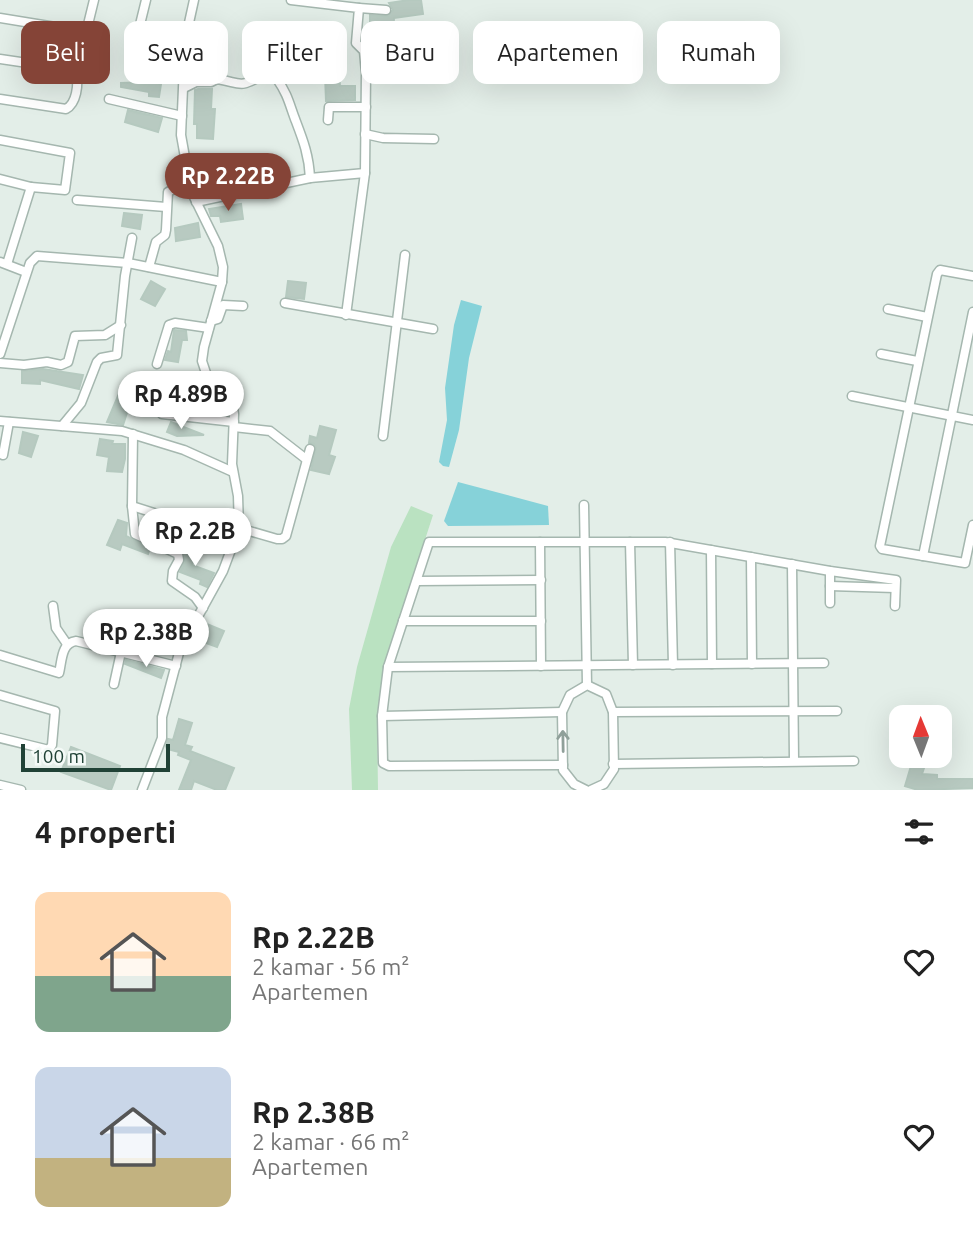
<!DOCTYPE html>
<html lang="id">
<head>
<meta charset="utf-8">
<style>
	body { margin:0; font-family:Ubuntu,sans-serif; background:#f6f6f6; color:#222; height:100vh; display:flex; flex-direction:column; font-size:26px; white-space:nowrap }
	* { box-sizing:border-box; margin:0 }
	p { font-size:23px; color:#767676 }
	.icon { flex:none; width:38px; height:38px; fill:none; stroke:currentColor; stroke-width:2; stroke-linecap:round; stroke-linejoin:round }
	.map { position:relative; height:790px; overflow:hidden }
	.side { display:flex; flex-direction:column; background:#fff; flex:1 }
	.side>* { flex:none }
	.guide { position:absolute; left:21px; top:21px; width:931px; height:63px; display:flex; gap:14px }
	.needle { width:46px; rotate:359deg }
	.tools { position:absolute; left:889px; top:705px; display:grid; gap:14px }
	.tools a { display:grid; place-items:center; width:63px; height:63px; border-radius:14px; background:#fff; box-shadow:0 7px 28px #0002; font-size:35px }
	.scale { position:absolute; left:21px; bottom:18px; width:149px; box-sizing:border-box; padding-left:7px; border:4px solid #204236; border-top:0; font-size:19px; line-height:24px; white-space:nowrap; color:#204236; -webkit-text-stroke:5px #f4faf7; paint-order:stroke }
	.price { position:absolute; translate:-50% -60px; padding:0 16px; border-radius:24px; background:#fff; color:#222; font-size:23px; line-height:46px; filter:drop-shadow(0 2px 4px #0008) }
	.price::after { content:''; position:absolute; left:50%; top:42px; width:21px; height:16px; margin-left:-10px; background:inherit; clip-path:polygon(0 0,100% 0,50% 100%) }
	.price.active { background:#854437; color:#fff }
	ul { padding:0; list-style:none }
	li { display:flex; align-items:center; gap:21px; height:175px; padding:0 35px }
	li span { display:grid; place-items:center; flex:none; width:196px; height:140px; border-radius:14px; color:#555 }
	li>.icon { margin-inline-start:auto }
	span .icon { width:84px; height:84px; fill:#fffc; stroke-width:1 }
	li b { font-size:30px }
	h2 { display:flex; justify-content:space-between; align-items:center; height:84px; padding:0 35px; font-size:30px }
	.pill { padding:0 24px; border-radius:14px; background:#fff; box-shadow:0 7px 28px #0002; font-size:24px; line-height:63px }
	.pill.active { background:#854437; color:#fff }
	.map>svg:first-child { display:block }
	.green { fill:#bae2c1 }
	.water { fill:#86d2d9 }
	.building { fill:#b8cac1; stroke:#b5c9bf; stroke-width:2 }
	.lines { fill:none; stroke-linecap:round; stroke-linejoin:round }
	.minor-casing { stroke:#a5b7af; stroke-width:11 }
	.minor { stroke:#fff; stroke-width:8 }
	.oneway { stroke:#90a09a }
</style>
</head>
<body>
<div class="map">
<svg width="973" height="790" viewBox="0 0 973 790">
	<rect width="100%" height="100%" fill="#e3eee8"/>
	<!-- green -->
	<polygon class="green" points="411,506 433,515 385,663 377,721 378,790 352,790 349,709 357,667 391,547"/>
	<!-- water -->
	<g class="water">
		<polygon points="461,300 482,306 469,358 459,430 449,467 443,466 439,462 447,420 445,388 454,325"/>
		<polygon points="458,482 548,506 549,525 448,526 444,521"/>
	</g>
	<!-- building -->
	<g class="building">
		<polygon points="409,0 421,0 423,14 394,18 393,37 378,37 379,31 370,31 370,15 388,16 393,10 389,3"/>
		<polygon points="325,74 339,74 340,86 355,86 355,100 326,101"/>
		<polygon points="149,82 161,84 159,97 149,96 149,92 121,87 121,83"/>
		<polygon points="198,89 212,89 211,109 215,109 213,139 197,138 197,124 194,124 195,90"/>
		<polygon points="128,110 162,118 158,132 125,122"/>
		<polygon points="241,204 243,219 221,222 220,216 211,216 209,209"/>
		<polygon points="124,213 142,215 140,229 122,226"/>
		<polygon points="198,223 200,237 176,241 175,228"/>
		<polygon points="151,281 165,289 155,306 141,299"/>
		<polygon points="288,281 306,283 304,299 286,297"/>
		<polygon points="174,330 186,331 187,340 182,340 178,362 165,360 168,351 171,352"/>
		<polygon points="43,369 83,375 79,389 40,380 40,384 22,383 22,371"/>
		<polygon points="166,375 187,377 185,397 179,409 163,408 168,396 164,396"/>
		<polygon points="123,384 135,388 123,425 107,422"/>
		<polygon points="171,422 186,428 204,435 177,436 167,432"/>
		<polygon points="320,426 336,430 329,455 335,457 329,474 311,470 316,448 314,444 309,443 310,436 317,438"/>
		<polygon points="23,432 38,436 31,457 19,453"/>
		<polygon points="100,439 113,441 112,444 125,444 125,459 122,472 107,471 109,457 97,455"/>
		<polygon points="118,520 127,523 126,536 150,548 148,554 122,544 120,550 107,545"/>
		<polygon points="186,546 198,550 192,565 214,573 207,587 200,584 201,580 180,572 185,562 184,552"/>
		<polygon points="202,622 224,631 217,647 195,639"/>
		<polygon points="126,660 164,670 161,678 125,664"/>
		<polygon points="179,719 192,723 185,745 192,747 190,751 234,768 225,790 217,790 194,781 191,790 179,790 191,760 178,755 179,752 167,749 166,746 168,739 173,740"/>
		<polygon points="71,747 120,766 111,790 61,772"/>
		<polygon points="914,756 927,759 922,774 937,775 937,779 973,779 973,788 918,790 905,786"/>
	</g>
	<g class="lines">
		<defs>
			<g id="minor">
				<polyline points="291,0 359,8 356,43 364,51 366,73 365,173 346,315"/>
				<polyline points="359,8 386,10"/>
				<polyline points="0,18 86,32"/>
				<polyline points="82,49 94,0"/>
				<polyline points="134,49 146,0"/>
				<path d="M 0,59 L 68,69 L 77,74 C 78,85 77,103 66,109 L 0,99"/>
				<path d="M 184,88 L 196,82 L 211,82 L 217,79 C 242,83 238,89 263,75 L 277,79 C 288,95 289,103 295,119 C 303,140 309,155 310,178"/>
				<polyline points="109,99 182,116"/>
				<polyline points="328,120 329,107 366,107"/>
				<polyline points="365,134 383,138 434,139"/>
				<polyline points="0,140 70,153 65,190 31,187 0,179"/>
				<polyline points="77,200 166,207"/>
				<polyline points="196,202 310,178 365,173"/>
				<polyline points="0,262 26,272"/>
				<polyline points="7,264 31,187"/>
				<polyline points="149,267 156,242 165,235 166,230 168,192 174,189 191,191"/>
				<polyline points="973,276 940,270 937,274 880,546 882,549 965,563 973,525"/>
				<polyline points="285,303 433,329"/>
				<polyline points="888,309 927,317"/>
				<polyline points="211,321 218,319 223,305 243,306"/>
				<polyline points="0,354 30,263 37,256 128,263 222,282"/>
				<polyline points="881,354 917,361"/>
				<polyline points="0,363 24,365 47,362 61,365 68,362 75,336 105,335 121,325"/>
				<polyline points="157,364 169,325 175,323 209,328"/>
				<polyline points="852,396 973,420"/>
				<polyline points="162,414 234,422"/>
				<polyline points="0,421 122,431 184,450 233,472"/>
				<polyline points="62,426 81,403 97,362 101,358 117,355 125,276 132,238"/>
				<polyline points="234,427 270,431 306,459"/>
				<polyline points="133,434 132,506 135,534 178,554 179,560 173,571 172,581 195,597 203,608"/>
				<polyline points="383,436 405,255"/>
				<polyline points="3,455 9,422"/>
				<polyline points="584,505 587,685"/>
				<polyline points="132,506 179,521 207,535 228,534 237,538"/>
				<polyline points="239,528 277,539 282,539 286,536 310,449"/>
				<polyline points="540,542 665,542 830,571 896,580 895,606"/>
				<polyline points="630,542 633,665"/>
				<polyline points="670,542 673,665"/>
				<polyline points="711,550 712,664"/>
				<polyline points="923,556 973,312"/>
				<polyline points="751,557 752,664"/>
				<polyline points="792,564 794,760"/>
				<polyline points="830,571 830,603"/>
				<polyline points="417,581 541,580"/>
				<polyline points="830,586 895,588"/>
				<polyline points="53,606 56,628 67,644"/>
				<polyline points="403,621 541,621"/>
				<path d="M 0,655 L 59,673 C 62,661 61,643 76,641 L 176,666"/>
				<polyline points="541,666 540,542 429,542 388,667 382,716 383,763 389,766 563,765"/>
				<polyline points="388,667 824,663"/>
				<polyline points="114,684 121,652"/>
				<polyline points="0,695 55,711 52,745 49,750 0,738"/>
				<polyline points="613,712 837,711"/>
				<polyline points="382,716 562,712"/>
				<polyline points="613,764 854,761"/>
				<polyline points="0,785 21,790"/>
				<polyline points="142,790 162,738 162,717 180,649 223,571 239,528 238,496 232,464 234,414 232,403 229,395 207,376 202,361 204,347 222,282 223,267 218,246 191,191 181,135 185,41 194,0"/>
				<polyline points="586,790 574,784 563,770 562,712 570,695 587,685 606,694 613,712 614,769 604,784 591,790"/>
			</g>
		</defs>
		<!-- minor casing -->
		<use href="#minor" class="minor-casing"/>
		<!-- minor -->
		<use href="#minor" class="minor"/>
	</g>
	<!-- one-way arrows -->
	<defs><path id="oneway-shaft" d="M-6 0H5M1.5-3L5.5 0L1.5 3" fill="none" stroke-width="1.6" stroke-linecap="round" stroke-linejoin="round" transform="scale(1.75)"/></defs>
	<use class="oneway" href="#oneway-shaft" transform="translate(563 741) rotate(-91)"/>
</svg>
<div class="tools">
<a><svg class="needle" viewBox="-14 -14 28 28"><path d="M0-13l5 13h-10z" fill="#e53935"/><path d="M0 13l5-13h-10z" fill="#767676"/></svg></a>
</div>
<div class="scale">100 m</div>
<b class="price active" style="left:228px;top:213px">Rp 2.22B</b>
<b class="price" style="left:181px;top:431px">Rp 4.89B</b>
<b class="price" style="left:195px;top:568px">Rp 2.2B</b>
<b class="price" style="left:146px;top:669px">Rp 2.38B</b>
<div class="guide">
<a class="pill active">Beli</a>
<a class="pill">Sewa</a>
<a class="pill">Filter</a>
<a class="pill">Baru</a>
<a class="pill">Apartemen</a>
<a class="pill">Rumah</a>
</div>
</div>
<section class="side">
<h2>4 properti<svg class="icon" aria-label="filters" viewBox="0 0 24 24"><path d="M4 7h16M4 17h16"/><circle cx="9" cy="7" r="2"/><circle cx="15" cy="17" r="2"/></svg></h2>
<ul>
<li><span style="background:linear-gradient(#ffd9b3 60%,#7fa58c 0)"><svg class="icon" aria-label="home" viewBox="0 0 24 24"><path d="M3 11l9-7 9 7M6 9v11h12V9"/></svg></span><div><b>Rp 2.22B</b><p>2 kamar · 56 m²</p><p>Apartemen</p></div><svg class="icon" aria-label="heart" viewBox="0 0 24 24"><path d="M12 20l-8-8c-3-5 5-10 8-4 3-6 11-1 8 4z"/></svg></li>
<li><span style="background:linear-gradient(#c9d6e8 65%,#c2b280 0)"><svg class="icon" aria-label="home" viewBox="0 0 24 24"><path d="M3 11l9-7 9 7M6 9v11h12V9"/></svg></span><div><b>Rp 2.38B</b><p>2 kamar · 66 m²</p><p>Apartemen</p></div><svg class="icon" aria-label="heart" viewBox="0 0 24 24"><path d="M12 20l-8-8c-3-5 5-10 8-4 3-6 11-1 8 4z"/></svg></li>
</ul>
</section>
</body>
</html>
